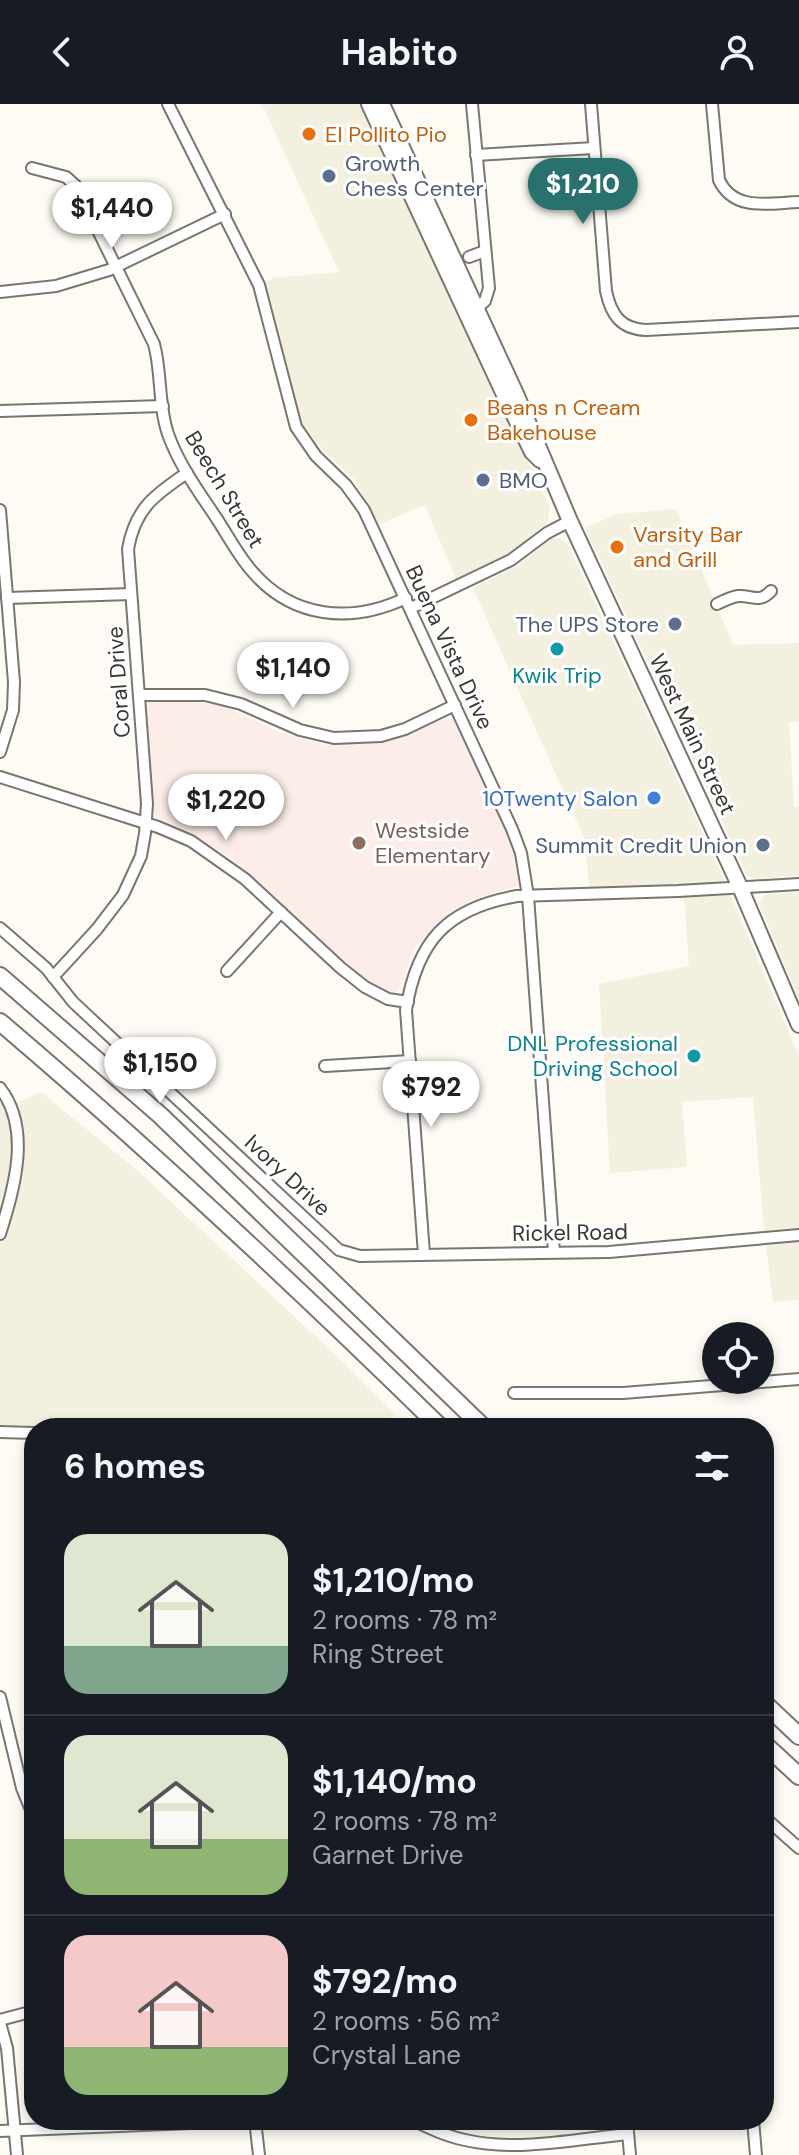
<!DOCTYPE html>
<html lang="en">
<head>
<meta charset="utf-8">
<style>
	body { margin:0; font-family:"DM Sans",sans-serif; background:#242831; color:#f1f3f6; height:100vh; display:flex; flex-direction:column; font-size:30px; white-space:nowrap }
	* { box-sizing:border-box; margin:0 }
	p { font-size:26px; color:#9ea1a6 }
	.icon { flex:none; width:44px; height:44px; fill:none; stroke:currentColor; stroke-width:2; stroke-linecap:round; stroke-linejoin:round }
	.map { position:relative; flex:1; overflow:hidden }
	.details { position:absolute; left:24px; top:1314px; width:750px; height:712px; display:flex; flex-direction:column; background:#171b24; border-radius:32px; box-shadow:0 4px 12px #0003 }
	.details>* { flex:none }
	.buttons { position:absolute; left:702px; top:1218px; display:grid; gap:16px }
	.buttons a { display:grid; place-items:center; width:72px; height:72px; border-radius:50%; background:#171b24; box-shadow:0 4px 12px #0003; font-size:40px }
	.price { position:absolute; translate:-50% -68px; padding:0 18px; border-radius:28px; background:#fff; color:#222; font-size:26px; line-height:52px; filter:drop-shadow(0 2px 4px #0008) }
	.price::after { content:''; position:absolute; left:50%; top:48px; width:24px; height:18px; margin-left:-12px; background:inherit; clip-path:polygon(0 0,100% 0,50% 100%) }
	.price.on { background:#28716c; color:#fff }
	ul { padding:0; list-style:none }
	li { display:flex; align-items:center; gap:24px; height:200px; padding:0 40px }
	li+li { border-top:2px solid #363941 }
	li span { display:grid; place-items:center; flex:none; width:224px; height:160px; border-radius:24px; color:#555 }
	li>.icon { margin-inline-start:auto }
	span .icon { width:96px; height:96px; fill:#fffc; stroke-width:1 }
	li b { font-size:34px }
	h2 { display:flex; justify-content:space-between; align-items:center; height:96px; padding:0 40px; font-size:34px }
	header { display:flex; justify-content:space-between; align-items:center; height:104px; padding:0 40px; background:#171b24; font-size:36px; font-weight:700 }
	.map>svg:first-child { display:block }
	.built { fill:#f4f0e0 }
	.education { fill:#fdede9 }
	.lines { fill:none; stroke-linecap:round; stroke-linejoin:round }
	.minor-casing { stroke:#78766f; stroke-width:14 }
	.major-casing { stroke:#78766f; stroke-width:18 }
	.highway-casing { stroke:#78766f; stroke-width:20 }
	.minor { stroke:#fff; stroke-width:10 }
	.major { stroke:#fff; stroke-width:14 }
	.highway { stroke:#fff; stroke-width:16 }
	.food-dot { fill:#e8710a; stroke:#fff; stroke-width:3 }
	.service-dot { fill:#5c6f8a; stroke:#fff; stroke-width:3 }
	.culture-dot { fill:#0f9aa8; stroke:#fff; stroke-width:3 }
	.shop-dot { fill:#3f7fe0; stroke:#fff; stroke-width:3 }
	.education-dot { fill:#8d6e63; stroke:#fff; stroke-width:3 }
	.labels { text-anchor:middle; stroke-width:6; stroke-linejoin:round; paint-order:stroke }
	.food-label { font-size:22px; fill:#c56008; stroke:#fff; text-anchor:start }
	.service-label { font-size:22px; fill:#4e5e75; stroke:#fff; text-anchor:start }
	.street-label { font-size:22px; fill:#383734; stroke:#fff }
	.culture-label { font-size:22px; fill:#0d838f; stroke:#fff }
	.shop-label { font-size:22px; fill:#366cbe; stroke:#fff; text-anchor:end }
	.education-label { font-size:22px; fill:#785e54; stroke:#fff; text-anchor:start }
</style>
</head>
<body>
<header><svg class="icon" aria-label="back" viewBox="0 0 24 24"><path d="M15 5l-7 7 7 7"/></svg>Habito<svg class="icon" aria-label="person" viewBox="0 0 24 24"><circle cx="12" cy="8" r="4"/><path d="M4 21q1-7 8-7t8 7"/></svg></header>
<div class="map">
<svg width="799" height="2051" viewBox="0 0 799 2051">
	<rect width="100%" height="100%" fill="#fdfbf3"/>
	<!-- built -->
	<g class="built">
		<polygon points="262,0 363,0 550,404 547,419 503,454 456,475 425,401 377,421 355,376 326,350 302,320 265,180 273,174 339,168"/>
		<polygon points="676,405 733,541 799,539 799,617 789,618 794,703 799,703 799,772 756,775 747,771 585,424 617,410"/>
		<polygon points="559,434 567,439 716,757 799,952 799,1196 773,1198 764,1126 753,993 682,998 687,1063 610,1069 599,880 689,862 683,780 589,784 585,736 473,484 517,462 551,435"/>
		<polygon points="799,788 799,895 759,800 763,793 768,790"/>
		<polygon points="41,988 138,1067 343,1258 394,1309 384,1324 42,1324 0,1321 0,994 6,1004"/>
	</g>
	<!-- education -->
	<polygon class="education" points="169,595 221,601 281,629 325,641 385,638 443,616 453,615 499,711 512,744 519,782 474,795 436,820 415,845 397,888 393,889 371,880 344,860 232,755 199,734 154,713 146,601 148,597"/>
	<g class="lines">
		<defs>
			<g id="minor">
				<polyline points="168,0 259,181 296,323 316,352 346,381 364,406 512,725 521,749 528,792 554,1148"/>
				<polyline points="472,0 489,184 485,197 477,204"/>
				<path d="M 591,0 L 606,187 C 611,211 621,225 646,226 L 799,218"/>
				<path d="M 712,0 L 719,76 C 734,108 769,99 799,98"/>
				<polyline points="476,51 594,44"/>
				<path d="M 32,64 L 66,73 L 76,82 L 154,240 C 162,269 158,301 168,330 C 179,361 199,388 217,415 C 228,432 238,451 251,466 C 292,515 351,520 406,494"/>
				<polyline points="469,153 485,147"/>
				<polyline points="0,188 56,182 109,166 225,110"/>
				<polyline points="0,307 163,302"/>
				<polyline points="0,406 14,578 13,606 0,648"/>
				<polyline points="7,494 131,490"/>
				<path d="M 717,500 C 723,497 731,493 738,492 C 752,491 759,500 771,487"/>
				<polyline points="411,504 511,456 547,429 570,417"/>
				<polyline points="139,591 205,591 241,600 300,626 334,634 381,632 405,625 455,601"/>
				<polyline points="0,673 158,723 191,737 245,775 341,864 365,883 388,895 408,898"/>
				<polyline points="0,824 46,864 73,898 339,1146 360,1152 609,1148 799,1131"/>
				<polyline points="227,867 281,808"/>
				<path d="M 53,873 L 97,825 L 123,791 L 141,752 L 145,729 L 147,700 L 128,445 C 135,405 154,391 187,369"/>
				<polyline points="325,962 410,957"/>
				<path d="M 0,984 C 32,1025 14,1085 0,1130"/>
				<path d="M 424,1150 L 406,906 C 417,837 447,804 517,792 L 678,787 L 799,780"/>
				<polyline points="514,1289 623,1289 799,1275"/>
				<polyline points="0,1328 34,1329"/>
				<polyline points="0,1593 22,1684 34,1713"/>
				<polyline points="764,1713 799,1744"/>
				<polyline points="0,1916 34,1907"/>
				<polyline points="0,1919 7,1944 17,2051"/>
				<polyline points="255,2016 259,2051"/>
				<path d="M 412,2016 C 429,2024 446,2032 465,2036 C 517,2048 575,2035 628,2030"/>
				<polyline points="627,2016 630,2051"/>
				<polyline points="753,2016 756,2051"/>
				<polyline points="0,2027 260,2016"/>
			</g>
			<g id="major">
				<polyline points="369,0 507,297 532,348 540,356"/>
				<polyline points="382,0 517,292 570,417 740,783 799,921"/>
			</g>
			<g id="highway">
				<polyline points="0,872 160,1011 484,1324"/>
				<path d="M 0,918 C 153,1048 298,1184 441,1324"/>
				<polyline points="764,1599 799,1632"/>
				<polyline points="764,1640 799,1672"/>
			</g>
		</defs>
		<!-- minor casing -->
		<use href="#minor" class="minor-casing"/>
		<!-- major casing -->
		<use href="#major" class="major-casing"/>
		<!-- highway casing -->
		<use href="#highway" class="highway-casing"/>
		<!-- minor -->
		<use href="#minor" class="minor"/>
		<!-- major -->
		<use href="#major" class="major"/>
		<!-- highway -->
		<use href="#highway" class="highway"/>
	</g>
	<!-- markers -->
	<g class="food-dot">
		<circle cx="309" cy="30" r="8"/>
		<circle cx="471" cy="316" r="8"/>
		<circle cx="617" cy="443" r="8"/>
	</g>
	<g class="service-dot">
		<circle cx="329" cy="72" r="8"/>
		<circle cx="483" cy="376" r="8"/>
		<circle cx="675" cy="520" r="8"/>
		<circle cx="763" cy="741" r="8"/>
	</g>
	<g class="culture-dot">
		<circle cx="557" cy="545" r="8"/>
		<circle cx="694" cy="952" r="8"/>
	</g>
	<circle class="shop-dot" cx="654" cy="694" r="8"/>
	<circle class="education-dot" cx="359" cy="739" r="8"/>
	<g class="labels">
		<!-- food labels -->
		<g class="food-label">
			<text x="325" y="38">El Pollito Pio</text>
			<text x="487" y="311">Beans n Cream<tspan x="487" dy="25">Bakehouse</tspan></text>
			<text x="633" y="438">Varsity Bar<tspan x="633" dy="25">and Grill</tspan></text>
		</g>
		<!-- service labels -->
		<g class="service-label">
			<text x="345" y="67">Growth<tspan x="345" dy="25">Chess Center</tspan></text>
			<text x="499" y="384">BMO</text>
			<text x="659" y="528" text-anchor="end">The UPS Store</text>
			<text x="747" y="749" text-anchor="end">Summit Credit Union</text>
		</g>
		<!-- street labels -->
		<g class="street-label">
			<text transform="translate(225 385) rotate(59)" y="8">Beech Street</text>
			<text transform="translate(450 543) rotate(65)" y="8">Buena Vista Drive</text>
			<text transform="translate(118 578) rotate(-94)" y="8">Coral Drive</text>
			<text transform="translate(693 630) rotate(65)" y="8">West Main Street</text>
			<text transform="translate(288 1071) rotate(43)" y="8">Ivory Drive</text>
			<text transform="translate(570 1128) rotate(-1)" y="8">Rickel Road</text>
		</g>
		<!-- culture labels -->
		<g class="culture-label">
			<text x="557" y="579">Kwik Trip</text>
			<text x="678" y="947" text-anchor="end">DNL Professional<tspan x="678" dy="25">Driving School</tspan></text>
		</g>
		<!-- shop labels -->
		<g class="shop-label">
			<text x="638" y="702">10Twenty Salon</text>
		</g>
		<!-- education labels -->
		<g class="education-label">
			<text x="375" y="734">Westside<tspan x="375" dy="25">Elementary</tspan></text>
		</g>
	</g>
</svg>
<div class="buttons">
<a><svg class="icon" aria-label="locate" viewBox="0 0 24 24"><circle cx="12" cy="12" r="6"/><path d="M12 2v4M12 18v4M2 12h4M18 12h4"/></svg></a>
</div>
<b class="price on" style="left:583px;top:122px">$1,210</b>
<b class="price" style="left:112px;top:146px">$1,440</b>
<b class="price" style="left:293px;top:606px">$1,140</b>
<b class="price" style="left:226px;top:738px">$1,220</b>
<b class="price" style="left:160px;top:1001px">$1,150</b>
<b class="price" style="left:431px;top:1025px">$792</b>
<section class="details">
<h2>6 homes<svg class="icon" aria-label="filters" viewBox="0 0 24 24"><path d="M4 7h16M4 17h16"/><circle cx="9" cy="7" r="2"/><circle cx="15" cy="17" r="2"/></svg></h2>
<ul>
<li><span style="background:linear-gradient(#dfe7d0 70%,#7fa58c 0)"><svg class="icon" aria-label="home" viewBox="0 0 24 24"><path d="M3 11l9-7 9 7M6 9v11h12V9"/></svg></span><div><b>$1,210/mo</b><p>2 rooms · 78 m²</p><p>Ring Street</p></div></li>
<li><span style="background:linear-gradient(#dfe7d0 65%,#8fb573 0)"><svg class="icon" aria-label="home" viewBox="0 0 24 24"><path d="M3 11l9-7 9 7M6 9v11h12V9"/></svg></span><div><b>$1,140/mo</b><p>2 rooms · 78 m²</p><p>Garnet Drive</p></div></li>
<li><span style="background:linear-gradient(#f6c9c9 70%,#8fb573 0)"><svg class="icon" aria-label="home" viewBox="0 0 24 24"><path d="M3 11l9-7 9 7M6 9v11h12V9"/></svg></span><div><b>$792/mo</b><p>2 rooms · 56 m²</p><p>Crystal Lane</p></div></li>
</ul>
</section>
</div>
</body>
</html>
